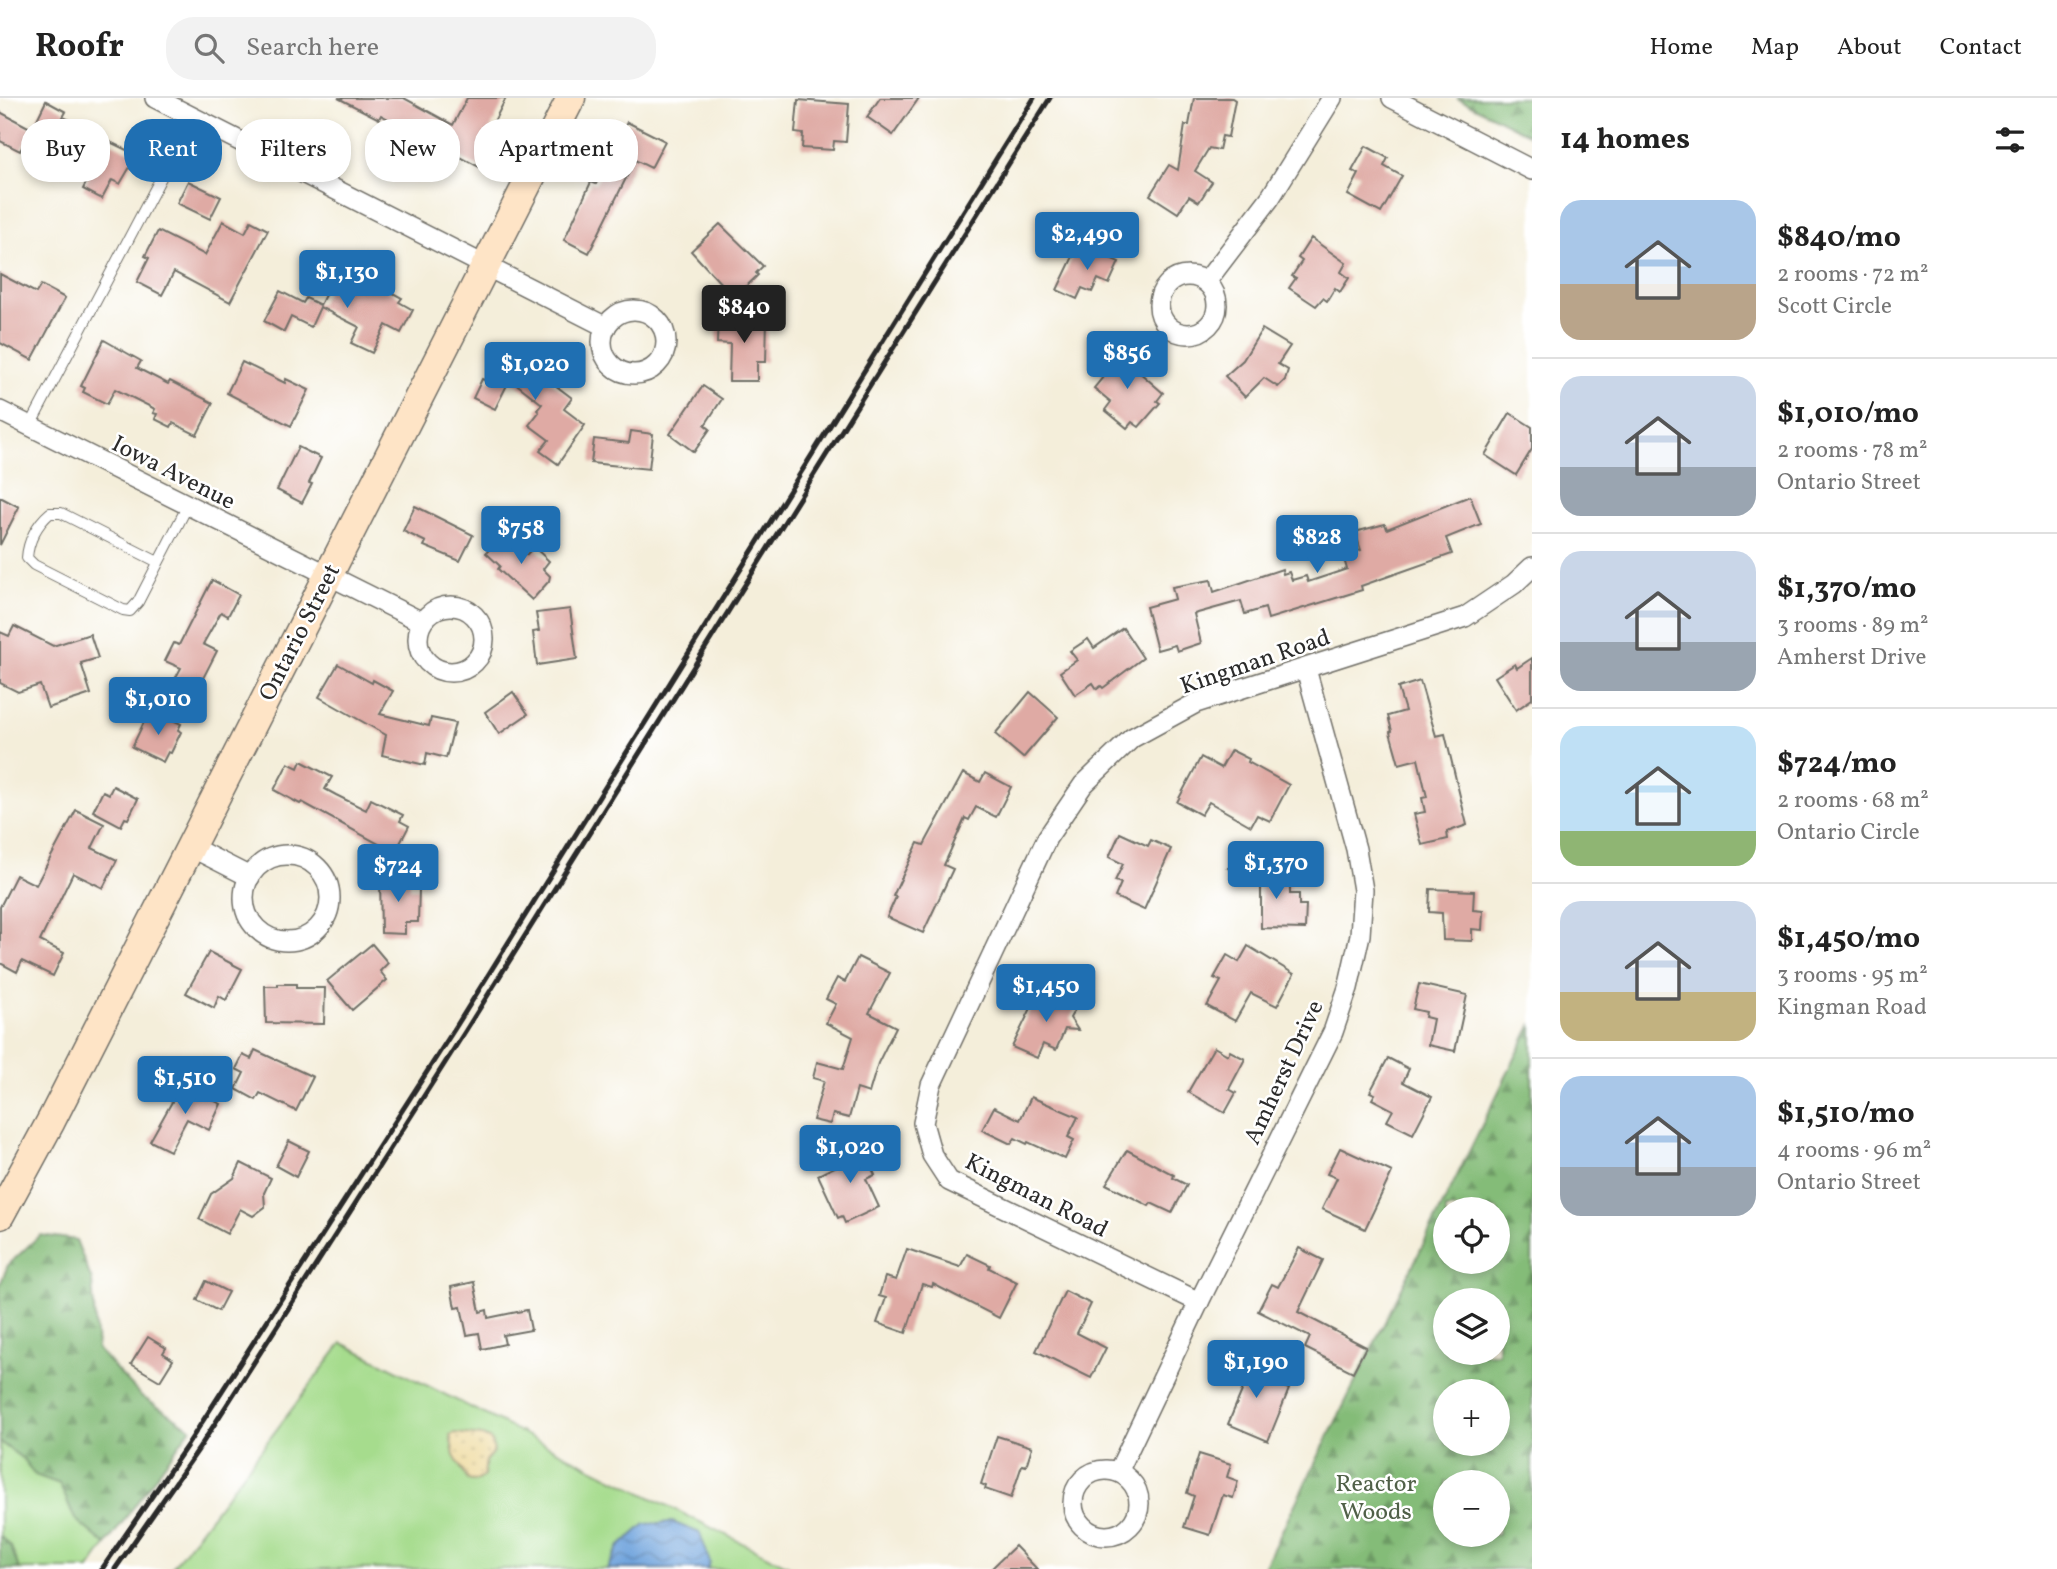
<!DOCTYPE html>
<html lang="en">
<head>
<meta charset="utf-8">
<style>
	body { margin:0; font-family:Vollkorn,serif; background:#f2f2f2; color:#222; height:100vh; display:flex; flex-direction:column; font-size:26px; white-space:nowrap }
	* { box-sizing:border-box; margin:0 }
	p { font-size:23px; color:#767676 }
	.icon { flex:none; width:38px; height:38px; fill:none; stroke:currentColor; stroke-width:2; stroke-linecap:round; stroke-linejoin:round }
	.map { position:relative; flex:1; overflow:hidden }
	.panel { display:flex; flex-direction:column; background:#fff; width:525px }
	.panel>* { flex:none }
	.guide { position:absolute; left:21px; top:21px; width:665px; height:63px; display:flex; gap:14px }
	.fabs { position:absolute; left:1433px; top:1099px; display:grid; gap:14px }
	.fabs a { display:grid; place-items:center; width:77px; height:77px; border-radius:50%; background:#fff; box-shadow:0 4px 10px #0003; font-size:35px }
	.price { position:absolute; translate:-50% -60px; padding:0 16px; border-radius:7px; background:#1f6fb2; color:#fff; font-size:23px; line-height:46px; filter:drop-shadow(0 2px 4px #0008) }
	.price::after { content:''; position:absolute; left:50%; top:42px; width:21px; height:16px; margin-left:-10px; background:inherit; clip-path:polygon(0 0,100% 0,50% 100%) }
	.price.active { background:#222; color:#fff }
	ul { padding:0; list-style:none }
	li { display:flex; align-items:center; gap:21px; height:175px; padding:0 28px }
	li+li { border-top:2px solid #e0e0e0 }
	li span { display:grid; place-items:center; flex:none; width:196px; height:140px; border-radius:21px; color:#555 }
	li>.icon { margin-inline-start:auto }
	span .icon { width:84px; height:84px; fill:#fffc; stroke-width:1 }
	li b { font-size:30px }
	h2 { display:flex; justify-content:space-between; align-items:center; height:84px; padding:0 28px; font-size:30px }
	.tag { padding:0 24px; border-radius:28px; background:#fff; box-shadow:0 4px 10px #0003; font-size:24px; line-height:63px }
	.tag.active { background:#1f6fb2; color:#fff }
	header { display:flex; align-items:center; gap:42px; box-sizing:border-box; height:98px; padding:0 35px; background:#fff; border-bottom:2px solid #e0e0e0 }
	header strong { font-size:33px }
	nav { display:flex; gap:38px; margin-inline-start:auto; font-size:24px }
	.search { width:490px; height:63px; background:#f2f2f2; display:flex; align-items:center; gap:18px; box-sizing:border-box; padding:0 24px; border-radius:28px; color:#767676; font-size:26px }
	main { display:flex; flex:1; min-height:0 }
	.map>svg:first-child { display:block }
	.green { fill:#a6dc8d; stroke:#68845c; stroke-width:2 }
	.forest { fill:url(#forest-firs); stroke:#587452; stroke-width:2; fill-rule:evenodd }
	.sand { fill:url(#sand-dots); stroke:#8c8264; stroke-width:2 }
	.water { fill:url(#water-waves); stroke:#4e6884; stroke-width:2 }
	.building { fill:#dfaaa4 }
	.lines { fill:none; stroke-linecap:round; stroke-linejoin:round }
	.lane-casing { stroke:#716f68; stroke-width:12 }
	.street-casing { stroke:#716f68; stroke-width:22 }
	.secondary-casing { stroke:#716f68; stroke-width:31 }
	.lane { stroke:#fff; stroke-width:10 }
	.street { stroke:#fff; stroke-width:19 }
	.secondary { stroke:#fee4c6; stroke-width:28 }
	.rail { stroke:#2b2b2b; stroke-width:5 }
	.labels { text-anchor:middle; stroke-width:5; stroke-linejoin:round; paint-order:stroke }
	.street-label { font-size:24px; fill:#2b2b2b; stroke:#fff }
	.park-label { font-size:24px; fill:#506048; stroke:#fff }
</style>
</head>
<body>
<header>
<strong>Roofr</strong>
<div class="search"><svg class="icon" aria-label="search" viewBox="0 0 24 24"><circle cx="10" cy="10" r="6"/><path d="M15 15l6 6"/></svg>Search here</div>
<nav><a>Home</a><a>Map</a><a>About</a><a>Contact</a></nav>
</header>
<main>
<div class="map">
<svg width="1532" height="1471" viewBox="0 0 1532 1471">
	<defs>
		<pattern id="forest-firs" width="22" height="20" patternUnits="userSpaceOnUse" patternTransform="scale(1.75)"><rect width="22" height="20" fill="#84bc78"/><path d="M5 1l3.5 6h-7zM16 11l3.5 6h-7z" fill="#6c9963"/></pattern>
		<pattern id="sand-dots" width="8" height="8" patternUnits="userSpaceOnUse" patternTransform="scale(1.75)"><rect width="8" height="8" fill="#eeda9e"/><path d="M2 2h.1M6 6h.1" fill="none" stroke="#cb8" stroke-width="1.8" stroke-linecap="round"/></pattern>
		<pattern id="water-waves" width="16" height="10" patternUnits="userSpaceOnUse" patternTransform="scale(1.75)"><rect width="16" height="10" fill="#71a4dd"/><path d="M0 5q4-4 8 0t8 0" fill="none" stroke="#5d86b3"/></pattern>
	</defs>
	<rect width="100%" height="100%" fill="#fff"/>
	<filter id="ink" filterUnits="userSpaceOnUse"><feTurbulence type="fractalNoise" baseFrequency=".0143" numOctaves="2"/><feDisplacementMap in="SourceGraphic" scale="14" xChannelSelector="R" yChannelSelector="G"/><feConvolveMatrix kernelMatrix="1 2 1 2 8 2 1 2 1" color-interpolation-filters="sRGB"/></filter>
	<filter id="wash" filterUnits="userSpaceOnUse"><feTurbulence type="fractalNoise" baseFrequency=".00686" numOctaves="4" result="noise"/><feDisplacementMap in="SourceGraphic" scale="28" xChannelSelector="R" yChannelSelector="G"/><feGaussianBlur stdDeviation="1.57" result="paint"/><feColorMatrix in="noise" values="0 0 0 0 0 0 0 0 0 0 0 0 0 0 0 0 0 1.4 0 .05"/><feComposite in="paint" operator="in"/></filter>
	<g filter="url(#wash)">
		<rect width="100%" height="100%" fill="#f4eeda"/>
		<!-- green -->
		<g class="green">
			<polygon points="342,1245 794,1471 171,1471"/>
			<polygon points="0,1344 23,1361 35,1377 60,1386 75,1421 106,1447 89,1471 19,1471 11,1449 0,1437"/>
		</g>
		<!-- forest -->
		<g class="forest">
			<polygon points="1457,0 1532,0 1532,38"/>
			<path d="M 1532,925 L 1532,1471 L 1263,1471 L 1530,930 ZM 1498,1111 L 1498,1164 L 1446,1164 L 1446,1111 ZM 1498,1202 L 1498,1255 L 1446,1255 L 1446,1202 ZM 1446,1293 L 1498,1293 L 1498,1346 L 1446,1346 ZM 1446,1384 L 1498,1384 L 1498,1437 L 1446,1437 Z"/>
			<polygon points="40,1137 76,1142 92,1183 97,1251 141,1298 191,1330 106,1447 75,1421 60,1386 35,1377 23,1361 0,1344 0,1187 8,1167"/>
			<polygon points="0,1437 11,1449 19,1471 0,1471"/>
		</g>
		<!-- sand -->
		<path class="sand" d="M 455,1335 L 482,1338 L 491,1342 L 494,1353 L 486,1362 L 484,1378 C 478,1383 475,1384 468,1382 L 454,1358 L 450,1337 Z"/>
		<!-- water -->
		<polygon class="water" points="672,1424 700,1435 710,1464 707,1471 607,1471 619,1449 645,1426"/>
		<g id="blocks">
			<!-- building -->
			<g class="building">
				<polygon points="338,0 404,0 453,27 467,0 506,0 484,43 491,47 479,69 381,17 379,21"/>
				<polygon points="880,0 919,0 893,37 867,19"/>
				<polygon points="1194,0 1232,0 1235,2 1228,39 1222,38 1219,52 1209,50 1195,73 1212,84 1199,104 1189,98 1178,115 1150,97 1169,67 1178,72 1185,27 1189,27"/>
				<polygon points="798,2 849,6 846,44 834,43 833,52 802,50 803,36 795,35"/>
				<polygon points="46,3 66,14 63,19 70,22 58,45 50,40 44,51 27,42"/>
				<polygon points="0,14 32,31 20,53 0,43"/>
				<polygon points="627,24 665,43 651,70 635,62 589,155 564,142 591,84 596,86"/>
				<polygon points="110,44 137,57 120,86 112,82 102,101 83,91 93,71 96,73"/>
				<polygon points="1366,48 1388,60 1384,68 1402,78 1381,115 1348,97 1359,76 1352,73"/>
				<polygon points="188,83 221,99 210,121 177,105"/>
				<polygon points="223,123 245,135 251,123 268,132 230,204 174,174 162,197 137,184 149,160 145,158 158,133 205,157"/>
				<polygon points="720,126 763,168 756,175 758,177 734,200 691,153"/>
				<polygon points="1311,140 1346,165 1341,174 1349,180 1340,194 1335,190 1327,203 1323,200 1316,208 1289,190 1296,180 1292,178 1302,163 1298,160"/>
				<polygon points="1079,146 1119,164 1109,186 1098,181 1092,194 1082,190 1077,201 1057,192"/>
				<polygon points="0,176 36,195 41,187 65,200 32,262 0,245"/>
				<polygon points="347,176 380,193 382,189 402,200 399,204 413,212 401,235 386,227 372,255 351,245 359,229 320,209 311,229 291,219 284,234 264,223 280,193 303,205 306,200 320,207 335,177 344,181"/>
				<polygon points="718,218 767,219 766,264 757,264 757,283 729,283 730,246 717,245"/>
				<polygon points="1262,231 1290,248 1278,266 1288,272 1285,282 1278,289 1264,280 1245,299 1225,278 1243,262"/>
				<polygon points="104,242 141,263 137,270 168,286 170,283 213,305 197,337 173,325 171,329 155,321 157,316 153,315 155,311 115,291 107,306 83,294 85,290 81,288"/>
				<polygon points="506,251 541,269 539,275 572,300 564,311 585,327 558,366 540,353 549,342 529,327 539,314 537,312 542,306 510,281 495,311 473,300 482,281 490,284"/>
				<polygon points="1114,252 1163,295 1157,303 1160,305 1139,329 1132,324 1127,330 1105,312 1111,304 1094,290 1104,278 1098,273"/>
				<polygon points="242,264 285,285 286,281 309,292 291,328 227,295"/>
				<polygon points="703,288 722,301 705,327 710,331 694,354 670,336"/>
				<polygon points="1510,315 1532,329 1532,351 1516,377 1485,357"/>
				<polygon points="631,333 653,336 649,371 591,365 594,341 629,345"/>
				<polygon points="298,349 321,360 309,385 312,386 302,405 277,392"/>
				<polygon points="1470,398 1481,426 1446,440 1452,456 1361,488 1362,492 1268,521 1265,510 1245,516 1241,503 1194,516 1201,545 1177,553 1175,547 1157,552 1146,509 1175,501 1172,489 1211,482 1214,494 1282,471 1283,476 1289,474 1292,482 1306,478 1308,484 1347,471 1343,458 1361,452 1355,434 1385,426 1387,431"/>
				<polygon points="0,399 19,409 0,447"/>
				<polygon points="415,408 473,437 460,463 424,448 426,444 403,433"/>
				<polygon points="503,436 526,457 534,449 549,463 543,471 550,478 549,483 532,502 498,471 500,468 486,455"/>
				<polygon points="212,482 239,497 228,518 221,514 203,546 217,553 197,592 175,581 181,570 165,563 174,545 179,547"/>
				<polygon points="570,511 577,561 537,567 533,534 539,533 536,515"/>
				<polygon points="14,528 53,548 90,536 98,560 81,565 91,596 48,610 40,587 18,594 0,585 0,534 9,538"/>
				<polygon points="1123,530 1143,560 1103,590 1101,588 1097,591 1093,585 1075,597 1060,574 1077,562 1070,553 1088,541 1094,550"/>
				<polygon points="1532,560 1532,601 1516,612 1495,579 1515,566 1517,570"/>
				<polygon points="338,566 372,585 373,582 393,593 380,616 429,628 431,620 455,625 446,660 427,655 425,667 382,657 386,637 319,599"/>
				<polygon points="1420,583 1436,638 1445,636 1467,727 1447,734 1448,741 1422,747 1414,716 1425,714 1422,700 1427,699 1418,661 1399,666 1390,634 1392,633 1388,618 1405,613 1398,590"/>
				<polygon points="513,594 528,616 499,636 485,614"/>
				<polygon points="1030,594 1058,619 1023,660 995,636"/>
				<polygon points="158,615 181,626 178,632 181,634 171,655 168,654 163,664 132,649 146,620 153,623"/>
				<polygon points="1231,652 1249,661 1248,664 1289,687 1270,723 1257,717 1251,728 1209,704 1201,717 1177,704 1201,659 1221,670"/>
				<polygon points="301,663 332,679 325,691 336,697 366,712 371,701 403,717 400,723 409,728 395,755 302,704 300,706 274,692 288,665 298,670"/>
				<polygon points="963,675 980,684 985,675 1011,689 996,719 976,709 969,722 965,720 944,767 953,771 923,835 887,819 896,799 893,798 918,745 924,747"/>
				<polygon points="113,688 138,701 128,721 125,720 121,728 93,713 103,693 109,696"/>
				<polygon points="76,712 104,726 92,750 117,762 103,790 73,775 40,843 64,855 53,878 22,863 17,874 0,865 0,809 16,777 36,787"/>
				<polygon points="1120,735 1148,748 1151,742 1171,751 1144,812 1115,799 1121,785 1115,783 1123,766 1109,759"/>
				<polygon points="1228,770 1254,770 1265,780 1290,780 1290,796 1299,796 1299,807 1306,807 1305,831 1261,830 1261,786 1248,786"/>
				<polygon points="380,778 410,778 410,790 419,790 418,824 405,824 405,836 381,835"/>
				<polygon points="1430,791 1474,793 1473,812 1483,813 1482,832 1472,831 1472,843 1443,842 1442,815 1429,814"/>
				<polygon points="372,846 388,865 380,873 387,882 352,912 327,883"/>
				<polygon points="1248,848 1294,876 1277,908 1251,895 1235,923 1207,908 1221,883 1214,880 1227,857 1239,864"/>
				<polygon points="209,854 242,871 226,902 219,898 214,910 186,895"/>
				<polygon points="858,859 890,875 869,915 896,929 878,965 869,995 857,991 849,1020 833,1016 830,1026 813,1022 824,983 813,980 817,964 843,971 853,939 826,925 836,906 826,901 837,880 845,884"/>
				<polygon points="278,886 296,886 296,890 325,890 324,926 266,925 265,888 278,888"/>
				<polygon points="1419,886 1467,897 1455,953 1428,947 1433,921 1425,919 1426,914 1413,911"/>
				<polygon points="1046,892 1078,906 1070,920 1078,932 1065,931 1056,952 1043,946 1037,960 1012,949 1035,902 1041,904"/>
				<polygon points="1214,949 1228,957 1230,953 1245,961 1229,991 1236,995 1225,1015 1188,994"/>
				<polygon points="255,952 313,979 296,1013 260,995 256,1002 236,991 244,975 236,971 243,957 251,961"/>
				<polygon points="1388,960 1409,971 1403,984 1432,999 1413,1036 1387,1023 1393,1012 1372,1001 1375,996 1370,994"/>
				<polygon points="182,986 221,1006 209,1032 187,1021 170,1053 150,1043"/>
				<polygon points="1031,999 1078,1019 1068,1039 1074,1042 1065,1061 1028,1044 1027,1046 1015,1040 1011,1046 982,1032 994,1009 1020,1022"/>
				<polygon points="289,1043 309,1053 296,1079 276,1068"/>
				<polygon points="861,1047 875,1077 866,1081 879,1109 845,1125 842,1118 838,1120 818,1077 839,1067 836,1059"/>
				<polygon points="1340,1050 1392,1074 1365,1131 1322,1111 1337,1080 1327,1076"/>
				<polygon points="1127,1052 1174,1077 1173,1080 1187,1087 1172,1115 1151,1105 1149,1108 1106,1086"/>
				<polygon points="241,1065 271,1080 264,1095 265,1109 253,1118 240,1111 227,1136 199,1121 211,1096 234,1080"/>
				<polygon points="1299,1150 1323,1162 1298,1214 1366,1249 1353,1274 1305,1250 1310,1239 1258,1213 1272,1186 1278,1189"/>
				<polygon points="907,1151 960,1169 967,1156 990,1167 989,1170 1017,1184 999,1220 933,1186 932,1189 922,1186 906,1235 877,1225 886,1200 879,1198 885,1179 896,1182"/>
				<polygon points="206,1183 228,1194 218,1213 197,1202"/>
				<polygon points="474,1184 480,1214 487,1212 488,1220 527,1212 531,1232 503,1237 505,1246 482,1251 479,1235 467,1237 461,1209 455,1210 451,1189"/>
				<polygon points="1065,1193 1091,1206 1077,1235 1106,1250 1091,1280 1036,1253"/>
				<polygon points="148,1239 166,1250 163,1255 173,1262 160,1283 131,1266"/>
				<polygon points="1238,1256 1261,1265 1256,1277 1289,1291 1268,1343 1228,1326 1244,1288 1228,1282"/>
				<polygon points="997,1338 1032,1349 1026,1368 1022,1367 1011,1400 985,1391 986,1388 981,1386"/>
				<polygon points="1199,1356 1231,1366 1227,1379 1238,1383 1233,1400 1223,1397 1210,1437 1184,1429 1194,1398 1187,1395"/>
				<polygon points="1015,1448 1037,1471 991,1471"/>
			</g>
		</g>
	</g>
	<g filter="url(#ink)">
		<use href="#blocks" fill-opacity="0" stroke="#716f68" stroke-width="2"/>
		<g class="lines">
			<defs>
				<g id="lane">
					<polyline points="30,328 193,19"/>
					<path d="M 158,464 L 61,415 L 50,415 C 37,426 28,443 27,460 L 34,467 L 123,512 L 130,513 L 138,504 L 187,409"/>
				</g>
				<g id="street">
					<polyline points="155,0 606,229"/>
					<polyline points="1392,0 1532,72"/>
					<circle cx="1188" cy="207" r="29"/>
					<polyline points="1206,184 1270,100 1332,0"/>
					<circle cx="634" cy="244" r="32"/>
					<polyline points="0,313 422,524"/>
					<circle cx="451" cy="541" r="33"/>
					<polyline points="191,749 250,779"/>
					<circle cx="287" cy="800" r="43"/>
					<polyline points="1199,1204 949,1083 932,1057 923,1025 931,987 1047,740 1083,687 1132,640 1196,605 1465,519 1514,486 1532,469"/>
					<circle cx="1106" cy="1405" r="33"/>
					<polyline points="1118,1374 1199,1204 1333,934 1348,890 1360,837 1363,792 1356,751 1306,571"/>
				</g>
				<polyline id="secondary" points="0,1117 51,1023 571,0"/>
			</defs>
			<!-- lane casing -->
			<use href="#lane" class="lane-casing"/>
			<!-- street casing -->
			<use href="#street" class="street-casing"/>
			<!-- secondary casing -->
			<use href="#secondary" class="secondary-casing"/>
			<!-- lane -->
			<use href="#lane" class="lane"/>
			<!-- street -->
			<use href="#street" class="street"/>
			<!-- secondary -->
			<use href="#secondary" class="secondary"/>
			<!-- rail -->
			<g class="rail">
				<polyline points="102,1471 188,1346 457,927 1034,0"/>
				<polyline points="115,1471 198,1352 466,932 1050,0"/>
			</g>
		</g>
	</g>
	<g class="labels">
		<!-- street labels -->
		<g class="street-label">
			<text transform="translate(174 374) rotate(27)" y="8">Iowa Avenue</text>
			<text transform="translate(299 534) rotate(-63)" y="8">Ontario Street</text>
			<text transform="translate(1255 563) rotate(-19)" y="8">Kingman Road</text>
			<text transform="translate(1283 974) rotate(-65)" y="8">Amherst Drive</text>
			<text transform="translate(1037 1097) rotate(27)" y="8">Kingman Road</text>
		</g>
		<!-- park labels -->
		<g class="park-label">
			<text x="1376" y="1393">Reactor<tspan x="1376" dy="28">Woods</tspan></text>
		</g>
	</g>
</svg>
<div class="fabs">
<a><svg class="icon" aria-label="locate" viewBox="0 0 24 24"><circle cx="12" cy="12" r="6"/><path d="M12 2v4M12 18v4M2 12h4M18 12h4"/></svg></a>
<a><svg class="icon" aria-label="layers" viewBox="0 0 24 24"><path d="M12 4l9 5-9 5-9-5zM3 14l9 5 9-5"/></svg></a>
<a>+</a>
<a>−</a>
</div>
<b class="price" style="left:1087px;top:174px">$2,490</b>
<b class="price" style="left:347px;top:212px">$1,130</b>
<b class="price active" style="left:744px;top:247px">$840</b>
<b class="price" style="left:1127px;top:293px">$856</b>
<b class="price" style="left:535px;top:304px">$1,020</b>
<b class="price" style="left:521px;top:468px">$758</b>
<b class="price" style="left:1317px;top:477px">$828</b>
<b class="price" style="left:158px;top:639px">$1,010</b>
<b class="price" style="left:1276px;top:803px">$1,370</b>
<b class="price" style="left:398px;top:806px">$724</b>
<b class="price" style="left:1046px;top:926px">$1,450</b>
<b class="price" style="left:185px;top:1018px">$1,510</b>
<b class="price" style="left:850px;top:1087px">$1,020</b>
<b class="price" style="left:1256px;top:1302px">$1,190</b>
<div class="guide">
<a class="tag">Buy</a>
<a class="tag active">Rent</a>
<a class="tag">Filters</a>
<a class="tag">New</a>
<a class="tag">Apartment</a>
</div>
</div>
<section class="panel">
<h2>14 homes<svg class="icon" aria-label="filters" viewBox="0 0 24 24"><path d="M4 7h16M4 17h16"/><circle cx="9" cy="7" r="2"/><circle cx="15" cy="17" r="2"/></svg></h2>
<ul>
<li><span style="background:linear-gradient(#a9c7e8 60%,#b9a48a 0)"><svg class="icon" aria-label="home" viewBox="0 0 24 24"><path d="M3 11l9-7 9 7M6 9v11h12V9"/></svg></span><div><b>$840/mo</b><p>2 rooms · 72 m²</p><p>Scott Circle</p></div></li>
<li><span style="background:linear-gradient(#c9d6e8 65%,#9aa5b1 0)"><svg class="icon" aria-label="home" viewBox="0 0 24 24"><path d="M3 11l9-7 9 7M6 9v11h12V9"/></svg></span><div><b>$1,010/mo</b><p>2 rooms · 78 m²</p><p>Ontario Street</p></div></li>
<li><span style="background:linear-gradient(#c9d6e8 65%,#9aa5b1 0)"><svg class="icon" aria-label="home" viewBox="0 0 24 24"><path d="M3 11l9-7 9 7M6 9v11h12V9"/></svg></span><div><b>$1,370/mo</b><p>3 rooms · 89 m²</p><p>Amherst Drive</p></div></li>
<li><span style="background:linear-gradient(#bfe0f5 75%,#8fb573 0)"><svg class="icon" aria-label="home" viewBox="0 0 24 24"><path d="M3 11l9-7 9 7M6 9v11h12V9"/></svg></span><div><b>$724/mo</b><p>2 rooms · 68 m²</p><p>Ontario Circle</p></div></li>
<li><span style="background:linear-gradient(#c9d6e8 65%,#c2b280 0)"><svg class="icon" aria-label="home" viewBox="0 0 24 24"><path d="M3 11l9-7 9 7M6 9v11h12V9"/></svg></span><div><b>$1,450/mo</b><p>3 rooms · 95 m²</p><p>Kingman Road</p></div></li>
<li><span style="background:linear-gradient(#a9c7e8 65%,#9aa5b1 0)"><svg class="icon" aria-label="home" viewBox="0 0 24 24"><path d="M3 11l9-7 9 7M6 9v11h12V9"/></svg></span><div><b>$1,510/mo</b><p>4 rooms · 96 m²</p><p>Ontario Street</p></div></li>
</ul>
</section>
</main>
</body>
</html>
